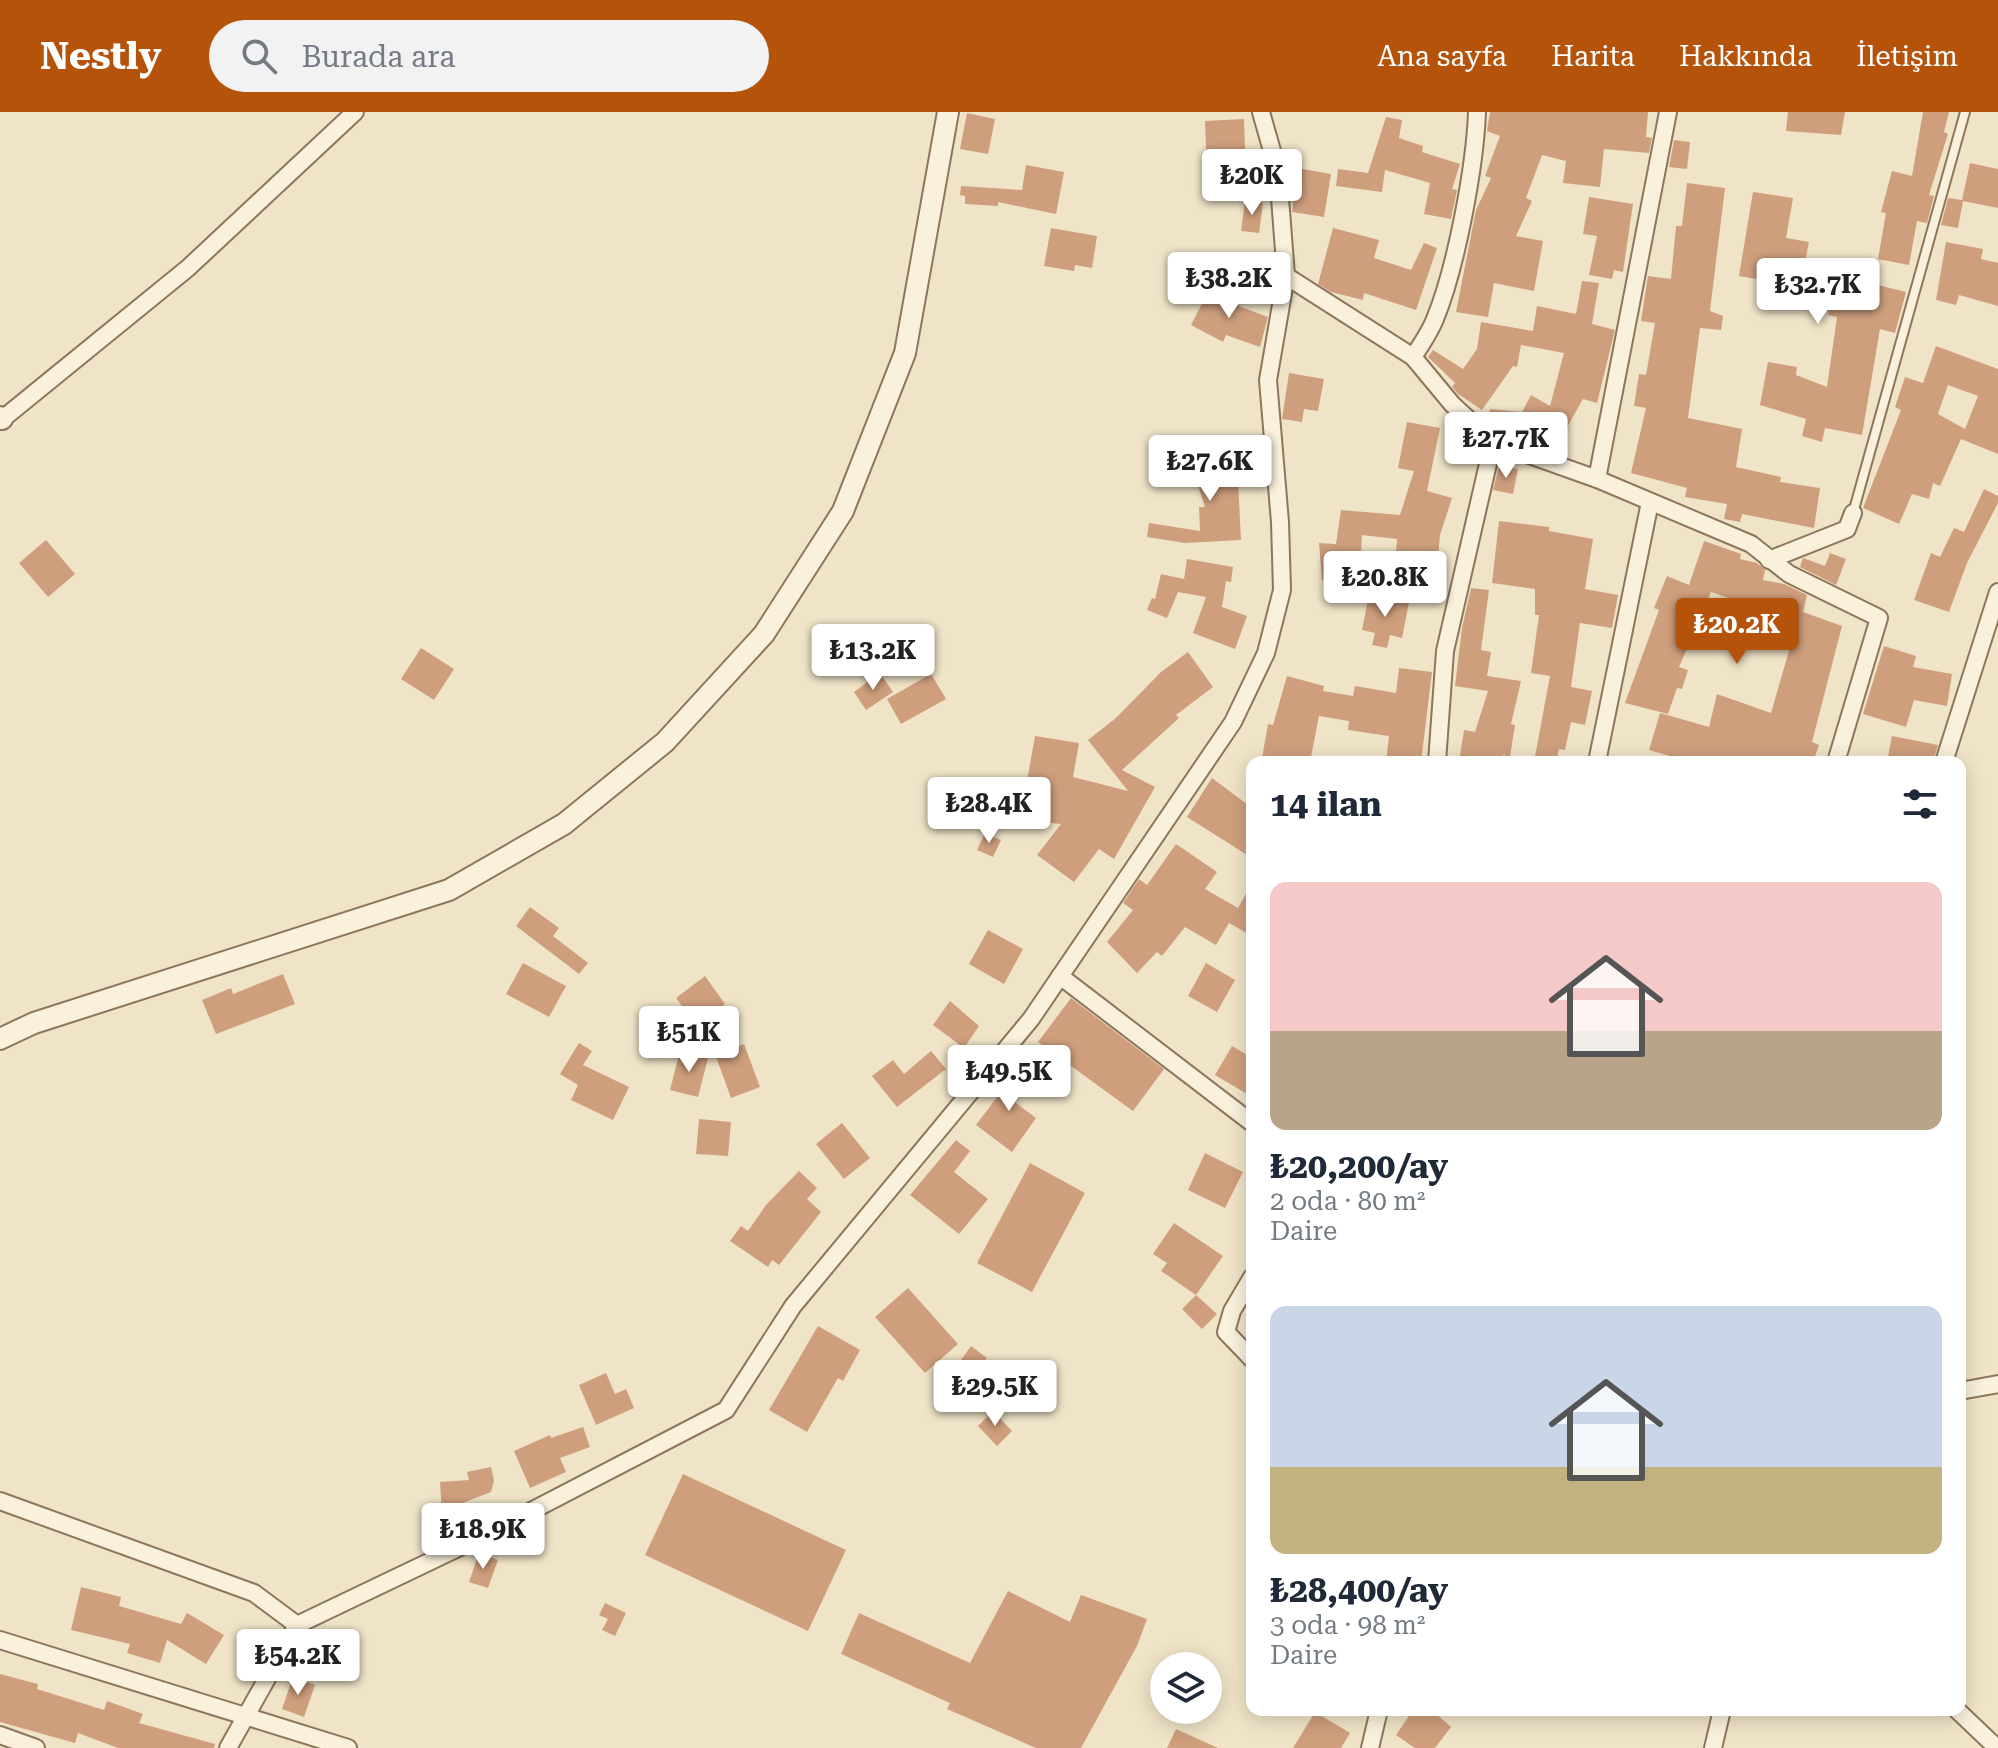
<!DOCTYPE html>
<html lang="tr">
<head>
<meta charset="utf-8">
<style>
	body { margin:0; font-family:"Roboto Serif",serif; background:#f2f2f3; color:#1f2937; height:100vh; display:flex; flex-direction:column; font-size:30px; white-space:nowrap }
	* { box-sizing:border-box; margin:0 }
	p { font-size:26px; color:#747a83 }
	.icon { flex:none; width:44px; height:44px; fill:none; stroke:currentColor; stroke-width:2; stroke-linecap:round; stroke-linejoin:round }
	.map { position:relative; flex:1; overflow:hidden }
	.drawer { position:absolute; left:1246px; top:644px; width:720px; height:960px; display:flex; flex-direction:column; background:#fff; border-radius:16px; box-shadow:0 4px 20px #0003 }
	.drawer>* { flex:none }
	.fabs { position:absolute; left:1150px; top:1540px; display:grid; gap:16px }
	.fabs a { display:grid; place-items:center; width:72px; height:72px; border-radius:50%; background:#fff; box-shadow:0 4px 20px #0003; font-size:40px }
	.price { position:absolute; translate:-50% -68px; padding:0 18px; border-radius:8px; background:#fff; color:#222; font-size:26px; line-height:52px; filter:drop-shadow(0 2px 4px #0008) }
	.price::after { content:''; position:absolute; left:50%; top:48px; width:24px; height:18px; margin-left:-12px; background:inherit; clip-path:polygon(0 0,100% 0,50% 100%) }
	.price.active { background:#b45309; color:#fff }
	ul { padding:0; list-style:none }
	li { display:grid; align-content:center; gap:16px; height:424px; padding:0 24px }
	li span { display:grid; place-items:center; height:248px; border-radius:16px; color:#555 }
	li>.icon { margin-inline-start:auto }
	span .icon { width:144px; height:144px; fill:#fffc; stroke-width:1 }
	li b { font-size:34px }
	h2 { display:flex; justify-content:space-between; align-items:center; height:96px; padding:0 24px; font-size:34px }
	header { display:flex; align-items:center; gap:48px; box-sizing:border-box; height:112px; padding:0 40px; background:#b45309; color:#fff }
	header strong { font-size:38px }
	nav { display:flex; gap:44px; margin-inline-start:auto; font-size:28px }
	.search { width:560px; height:72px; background:#f2f2f3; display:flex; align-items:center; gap:20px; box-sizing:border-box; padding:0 28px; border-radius:44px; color:#747a83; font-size:30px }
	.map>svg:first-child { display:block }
	.building { fill:#cf9f7d; fill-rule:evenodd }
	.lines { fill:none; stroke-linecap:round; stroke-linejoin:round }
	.service-casing { stroke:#8d765c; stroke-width:12 }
	.minor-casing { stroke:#8d765c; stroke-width:20 }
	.tertiary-casing { stroke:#8d765c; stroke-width:24 }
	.service { stroke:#faf1dc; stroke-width:8 }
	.minor { stroke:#faf1dc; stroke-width:16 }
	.tertiary { stroke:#faf1dc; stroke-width:20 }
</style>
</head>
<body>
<header>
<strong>Nestly</strong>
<div class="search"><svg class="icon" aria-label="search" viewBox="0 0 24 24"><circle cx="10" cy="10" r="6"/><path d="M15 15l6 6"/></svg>Burada ara</div>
<nav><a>Ana sayfa</a><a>Harita</a><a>Hakkında</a><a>İletişim</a></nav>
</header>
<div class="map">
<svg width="1998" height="1636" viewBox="0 0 1998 1636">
	<rect width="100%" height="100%" fill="#f0e4c8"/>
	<!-- building -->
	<g class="building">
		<polygon points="1490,0 1648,0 1646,25 1652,26 1649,41 1604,37 1600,75 1563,71 1566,49 1542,43 1526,86 1532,89 1516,124 1543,129 1534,179 1494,171 1488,205 1456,200 1476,98 1491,66 1485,64 1500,24 1487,19"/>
		<polygon points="1788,0 1845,0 1841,23 1786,19"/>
		<polygon points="1923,0 1949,0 1944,20 1948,22 1929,83 1934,84 1927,111 1917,109 1909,153 1878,147 1886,101 1881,100 1892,59 1912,64"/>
		<polygon points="967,1 995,7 988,42 960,37"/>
		<polygon points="1386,5 1402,8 1399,26 1423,34 1422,40 1460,52 1452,77 1457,78 1451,107 1424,102 1430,71 1385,58 1382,80 1336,74 1338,57 1368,61"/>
		<polygon points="1244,7 1246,62 1207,63 1205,9"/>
		<polygon points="1674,28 1690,30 1687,57 1669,55"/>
		<polygon points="1970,51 1998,57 1998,96 1963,89 1958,116 1941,113 1948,86 1962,88"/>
		<polygon points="1026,53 1064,60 1056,102 998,90 998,94 965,92 965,84 960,83 961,74 1022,78"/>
		<polygon points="1297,56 1331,62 1324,105 1292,100"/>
		<polygon points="1687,71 1725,76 1710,199 1723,204 1721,218 1700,216 1688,306 1742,317 1736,355 1781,365 1780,370 1820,376 1814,416 1742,402 1740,410 1724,407 1727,392 1685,385 1687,376 1631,361 1646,296 1634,294 1639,262 1646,263 1655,211 1641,209 1648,164 1671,167 1676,114 1682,114"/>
		<polygon points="1753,80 1793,86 1786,126 1809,130 1800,175 1834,181 1836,173 1867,182 1870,171 1906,180 1895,221 1880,217 1862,323 1825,316 1822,330 1802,324 1806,307 1760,293 1768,250 1797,255 1796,263 1827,275 1837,205 1828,203 1829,199 1782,190 1786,172 1739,164"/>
		<polygon points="1589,85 1633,92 1623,160 1614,158 1612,167 1589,163 1597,124 1583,122"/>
		<polygon points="1245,89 1263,91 1259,121 1241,119"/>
		<polygon points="1051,116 1097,124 1092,156 1075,153 1074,159 1044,154"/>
		<polygon points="1333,116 1379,128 1374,146 1411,158 1424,131 1437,136 1416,198 1364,181 1363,188 1331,180 1318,172"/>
		<polygon points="1946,130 1983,137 1981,147 1998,151 1998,194 1959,183 1956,193 1936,188"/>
		<polygon points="1582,169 1599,171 1592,212 1615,218 1597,291 1583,287 1553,340 1515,320 1497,318 1488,311 1490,297 1522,300 1531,283 1550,294 1564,241 1521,233 1517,255 1513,254 1482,298 1458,282 1452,275 1455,271 1428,245 1433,238 1463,257 1477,237 1481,210 1533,219 1537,194 1576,202"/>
		<polygon points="1210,176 1241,195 1268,205 1260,235 1226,223 1223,230 1191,213"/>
		<path d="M 1936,234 L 1998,257 L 1998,342 L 1961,327 L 1940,374 L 1933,371 L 1929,387 L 1912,382 L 1899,412 L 1863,396 L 1901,298 L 1895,295 L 1905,265 L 1923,271 ZM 1948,273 L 1978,284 L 1965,317 L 1938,302 Z"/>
		<polygon points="1289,261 1324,267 1318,299 1304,297 1302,310 1282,307"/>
		<polygon points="1407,310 1440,316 1427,379 1452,386 1440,423 1437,457 1395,451 1397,427 1362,423 1360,456 1366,457 1364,472 1322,468 1319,431 1336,432 1341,398 1400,403 1414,359 1398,356"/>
		<polygon points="1226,334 1238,369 1241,428 1185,431 1147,425 1149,411 1200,419 1199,395 1205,395 1189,346"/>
		<polygon points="1499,354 1518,357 1513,382 1493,378"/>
		<polygon points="1984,377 1998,384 1998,391 1967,451 1949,500 1914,488 1931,441 1940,445 1954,416 1964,420"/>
		<polygon points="1499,409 1549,415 1549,419 1593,427 1585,477 1618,483 1612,516 1580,511 1571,575 1592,579 1585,613 1571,610 1565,638 1559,637 1556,650 1534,650 1550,564 1531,561 1539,503 1535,503 1535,477 1492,471"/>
		<polygon points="46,428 75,462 48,485 19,451"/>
		<polygon points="1704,429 1741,442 1740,447 1757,451 1765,458 1763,468 1784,472 1807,483 1803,500 1842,514 1812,630 1819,633 1813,650 1691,650 1649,638 1660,601 1709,615 1717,582 1771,601 1790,535 1731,520 1737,489 1711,480 1679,555 1688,558 1682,577 1677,576 1668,602 1625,591 1659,498 1654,496 1667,464 1689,473"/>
		<polygon points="1830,441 1846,447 1836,473 1800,455 1803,446 1825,454"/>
		<polygon points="1187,447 1233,455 1231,470 1226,469 1222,495 1247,504 1235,537 1193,521 1206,485 1178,480 1167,506 1147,498 1152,486 1155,487 1161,462 1184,467"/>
		<polygon points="1471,476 1489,478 1481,538 1491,540 1487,564 1521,569 1511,612 1515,613 1510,645 1503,643 1502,650 1459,650 1464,618 1475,620 1488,579 1455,574 1462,516"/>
		<polygon points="1369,483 1409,490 1402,526 1390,523 1387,536 1372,533 1375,521 1362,518"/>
		<polygon points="1884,534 1916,544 1913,555 1952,562 1947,594 1914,588 1906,615 1863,602"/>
		<polygon points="421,536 454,557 434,588 401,567"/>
		<polygon points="1188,540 1213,575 1176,603 1179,606 1122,658 1155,675 1114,747 1099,737 1074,770 1037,743 1061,712 1002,706 1006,666 1027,669 1035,624 1079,631 1073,665 1128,679 1088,628 1116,606 1161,560"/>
		<polygon points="1399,556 1432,560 1421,650 1386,650 1389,624 1348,618 1349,609 1319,604 1310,650 1262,646 1268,612 1273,613 1287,564 1324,574 1323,579 1353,584 1355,574 1396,581"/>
		<polygon points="880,561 893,580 866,598 854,580"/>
		<polygon points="931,562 946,587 901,612 887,587"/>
		<polygon points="1892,624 1938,633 1933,650 1887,650"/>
		<polygon points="1212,666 1252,696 1252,746 1187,705"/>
		<polygon points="985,721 1001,728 993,745 977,738"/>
		<polygon points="1176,732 1217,760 1205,777 1238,796 1252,771 1252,824 1229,811 1216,833 1185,815 1162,844 1157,840 1137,861 1107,830 1133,798 1123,791 1139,767 1147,773"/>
		<polygon points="530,795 559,816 553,824 588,851 579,862 516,814"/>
		<polygon points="988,818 1023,837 1004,872 969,852"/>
		<polygon points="523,851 566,874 549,905 506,882"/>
		<polygon points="1206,851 1235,868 1217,900 1188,884"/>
		<polygon points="283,862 295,892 216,922 202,888 231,876 233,882"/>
		<polygon points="705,864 725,892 696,913 676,886"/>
		<polygon points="1071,886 1164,957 1133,999 1038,930"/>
		<polygon points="950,889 979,914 964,936 933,913"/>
		<polygon points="579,931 592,939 583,953 629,975 613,1008 571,988 578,973 560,962"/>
		<polygon points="744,932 760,975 731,986 715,942 719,945 717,942"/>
		<polygon points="1232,934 1252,946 1252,985 1215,963"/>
		<polygon points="680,939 708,946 698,985 670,978"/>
		<polygon points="931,939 946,957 897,995 872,964 893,948 904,962"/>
		<polygon points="1022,952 1034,962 1012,988 1036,1006 1012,1040 976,1013"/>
		<polygon points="699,1007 731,1010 728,1044 696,1042"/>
		<polygon points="842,1011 870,1046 844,1067 816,1032"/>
		<polygon points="956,1028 970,1039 954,1060 988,1087 959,1122 910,1083"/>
		<polygon points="1205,1041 1243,1060 1225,1096 1188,1078"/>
		<polygon points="1030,1051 1085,1081 1032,1180 977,1151"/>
		<polygon points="799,1059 817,1076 807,1087 821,1100 779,1153 772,1148 768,1155 730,1129 741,1114 748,1119 766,1093"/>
		<polygon points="1174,1111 1223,1144 1196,1183 1217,1202 1202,1217 1182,1197 1196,1183 1161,1159 1167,1151 1153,1142"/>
		<polygon points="908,1176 958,1232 925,1261 875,1205"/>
		<polygon points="818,1214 860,1238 843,1269 838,1266 807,1320 769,1298"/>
		<polygon points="971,1234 987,1246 976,1260 961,1248"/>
		<polygon points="606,1261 615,1282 626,1277 634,1296 596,1313 579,1273"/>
		<polygon points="993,1299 1012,1319 997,1334 978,1314"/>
		<polygon points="583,1315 590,1335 560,1346 566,1360 530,1376 514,1339 550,1323 551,1326"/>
		<polygon points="491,1355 494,1369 491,1380 460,1392 461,1404 442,1405 440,1370 469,1368 467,1360"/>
		<polygon points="683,1362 846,1438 808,1519 645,1443"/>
		<polygon points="479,1441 498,1448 488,1476 469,1470"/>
		<polygon points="81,1475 121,1485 119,1494 181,1512 187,1501 224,1523 206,1552 167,1528 160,1551 127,1541 130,1532 71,1518"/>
		<polygon points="1008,1479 1070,1510 1081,1483 1147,1507 1137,1534 1081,1636 1036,1636 947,1597 950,1591 841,1542 859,1501 970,1551"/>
		<polygon points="605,1491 626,1501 615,1524 602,1518 608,1507 599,1503"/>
		<polygon points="0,1562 38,1572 37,1577 104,1598 107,1589 143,1602 139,1611 215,1632 214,1636 118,1636 78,1621 75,1631 0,1610"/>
		<polygon points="293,1565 315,1573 304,1605 282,1597"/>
		<polygon points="1413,1598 1432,1598 1451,1615 1435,1636 1415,1636 1396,1623"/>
		<polygon points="1315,1600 1350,1621 1341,1636 1293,1636"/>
		<polygon points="1176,1617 1218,1636 1167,1636"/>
	</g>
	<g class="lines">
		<defs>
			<polyline id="service" points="1853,401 1965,0"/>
			<g id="minor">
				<polyline points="1286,164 1413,245 1452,292 1493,330 1597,367 1751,432 1789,462 1879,506 1836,650"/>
				<path d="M 1413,245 C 1421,233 1430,220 1435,207 C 1456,156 1475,55 1477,0"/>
				<polyline points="0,309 188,156 355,0"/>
				<polyline points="1597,367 1668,0"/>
				<polyline points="1769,448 1847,417 1853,401"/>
				<polyline points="1437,650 1445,539 1493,330"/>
				<polyline points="1597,650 1650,390"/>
				<polyline points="1944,650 1998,480"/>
				<polyline points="1060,864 1252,1011"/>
				<polyline points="1252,1165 1232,1199 1226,1220 1252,1247"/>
				<polyline points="1960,1279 1998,1272"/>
				<polyline points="0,1389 254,1481 297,1513"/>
				<polyline points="0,1528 348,1636"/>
				<polyline points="1957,1598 1997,1636"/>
				<polyline points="0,1623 36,1636"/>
				<polyline points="228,1636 297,1513 481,1425 726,1298 793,1194 1031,907 1233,610 1266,541 1282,478 1280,410 1268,268 1286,164 1278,60 1261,0"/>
				<polyline points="1370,1636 1379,1598"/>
				<polyline points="1713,1636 1722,1598"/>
			</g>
			<g id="tertiary">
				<polyline points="0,305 2,307"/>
				<polyline points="0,927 34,911 449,778 564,712 665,630 764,522 843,399 905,241 948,0"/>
			</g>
		</defs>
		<!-- service casing -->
		<use href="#service" class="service-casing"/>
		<!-- minor casing -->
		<use href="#minor" class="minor-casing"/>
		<!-- tertiary casing -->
		<use href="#tertiary" class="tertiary-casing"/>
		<!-- service -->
		<use href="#service" class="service"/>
		<!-- minor -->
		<use href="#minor" class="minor"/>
		<!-- tertiary -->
		<use href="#tertiary" class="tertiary"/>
	</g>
</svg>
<div class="fabs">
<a><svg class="icon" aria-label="layers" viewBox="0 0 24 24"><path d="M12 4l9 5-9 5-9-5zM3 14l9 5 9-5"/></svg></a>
</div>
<b class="price" style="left:1252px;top:105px">₺20K</b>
<b class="price" style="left:1229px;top:208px">₺38.2K</b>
<b class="price" style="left:1818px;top:214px">₺32.7K</b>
<b class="price" style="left:1506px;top:368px">₺27.7K</b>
<b class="price" style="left:1210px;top:391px">₺27.6K</b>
<b class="price" style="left:1385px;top:507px">₺20.8K</b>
<b class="price active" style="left:1737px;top:554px">₺20.2K</b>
<b class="price" style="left:873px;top:580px">₺13.2K</b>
<b class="price" style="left:989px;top:733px">₺28.4K</b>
<b class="price" style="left:689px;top:962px">₺51K</b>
<b class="price" style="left:1009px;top:1001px">₺49.5K</b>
<b class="price" style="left:995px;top:1316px">₺29.5K</b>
<b class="price" style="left:483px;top:1459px">₺18.9K</b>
<b class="price" style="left:298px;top:1585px">₺54.2K</b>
<section class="drawer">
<h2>14 ilan<svg class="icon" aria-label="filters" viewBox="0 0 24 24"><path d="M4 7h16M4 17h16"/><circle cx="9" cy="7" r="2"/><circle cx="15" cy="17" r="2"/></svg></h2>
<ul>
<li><span style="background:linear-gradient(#f6c9c9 60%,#b9a48a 0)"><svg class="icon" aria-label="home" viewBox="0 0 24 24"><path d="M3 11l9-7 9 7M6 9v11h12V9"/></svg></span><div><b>₺20,200/ay</b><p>2 oda · 80 m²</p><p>Daire</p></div></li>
<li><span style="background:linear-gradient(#c9d6e8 65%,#c2b280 0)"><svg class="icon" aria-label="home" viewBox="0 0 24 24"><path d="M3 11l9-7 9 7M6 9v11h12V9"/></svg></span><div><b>₺28,400/ay</b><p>3 oda · 98 m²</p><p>Daire</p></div></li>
</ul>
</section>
</div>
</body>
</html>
